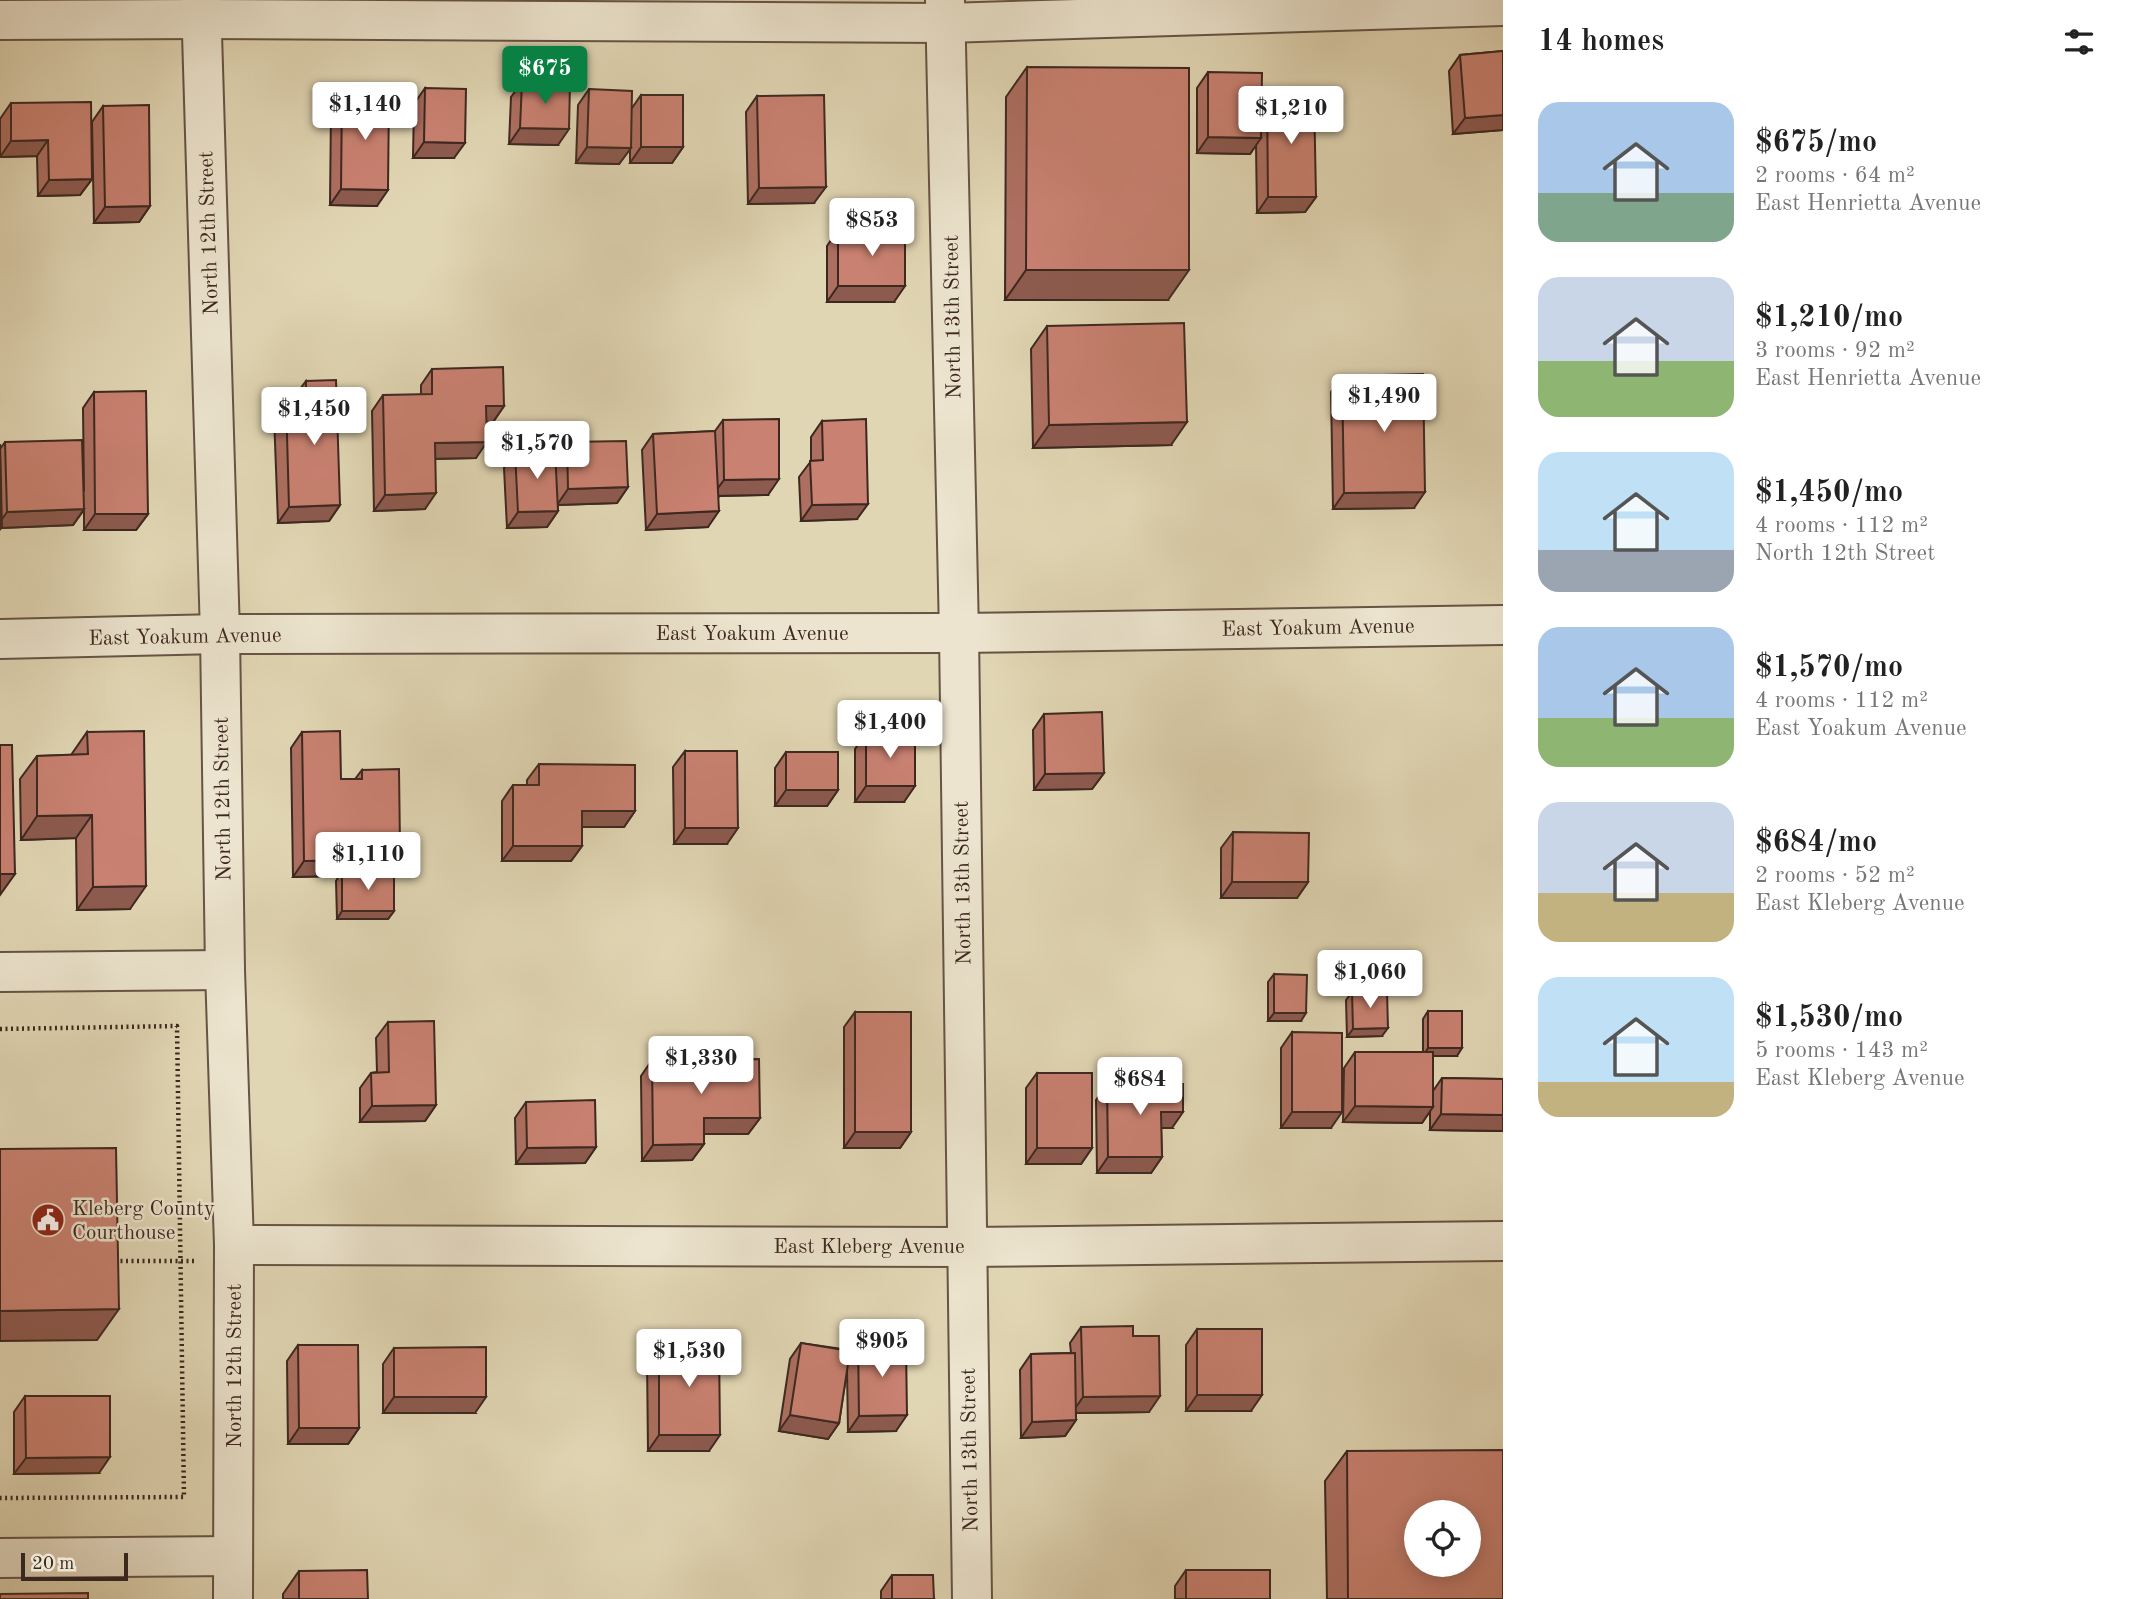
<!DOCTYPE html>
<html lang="en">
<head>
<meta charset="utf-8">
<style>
	body { margin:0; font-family:"Old Standard TT",serif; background:#f2f2f2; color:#222; height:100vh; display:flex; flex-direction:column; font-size:26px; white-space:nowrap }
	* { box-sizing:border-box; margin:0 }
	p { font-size:23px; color:#767676 }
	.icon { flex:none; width:38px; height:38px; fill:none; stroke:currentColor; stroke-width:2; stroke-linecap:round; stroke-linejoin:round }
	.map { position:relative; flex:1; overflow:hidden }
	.details { display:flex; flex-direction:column; background:#fff; width:630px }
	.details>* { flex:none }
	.tools { position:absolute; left:1404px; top:1500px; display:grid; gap:14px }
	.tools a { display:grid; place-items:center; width:77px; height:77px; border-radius:50%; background:#fff; box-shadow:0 4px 18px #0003; font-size:35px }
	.scale { position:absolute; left:21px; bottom:18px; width:107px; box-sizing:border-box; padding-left:7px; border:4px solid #3d2820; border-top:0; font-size:19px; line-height:24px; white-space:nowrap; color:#3d2820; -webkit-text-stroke:5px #ece4ce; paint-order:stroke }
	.price { position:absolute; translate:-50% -60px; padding:0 16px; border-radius:7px; background:#fff; color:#222; font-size:23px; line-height:46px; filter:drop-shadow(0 2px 4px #0008) }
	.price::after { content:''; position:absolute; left:50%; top:42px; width:21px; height:16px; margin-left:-10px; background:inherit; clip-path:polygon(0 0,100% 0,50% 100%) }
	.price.selected { background:#0b8043; color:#fff }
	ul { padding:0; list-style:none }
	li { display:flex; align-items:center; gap:21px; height:175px; padding:0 35px }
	li span { display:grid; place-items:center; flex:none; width:196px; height:140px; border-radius:21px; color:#555 }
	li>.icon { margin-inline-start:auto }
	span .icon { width:84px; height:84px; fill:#fffc; stroke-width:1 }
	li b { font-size:30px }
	h2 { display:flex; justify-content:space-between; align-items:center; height:84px; padding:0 35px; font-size:30px }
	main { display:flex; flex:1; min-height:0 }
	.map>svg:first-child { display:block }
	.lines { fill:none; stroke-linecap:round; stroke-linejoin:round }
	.minor-casing { stroke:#665445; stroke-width:42 }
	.path { stroke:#3d2820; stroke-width:4.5; stroke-dasharray:2 3.5; stroke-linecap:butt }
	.minor { stroke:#ece4ce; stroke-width:38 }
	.wall { fill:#ad6f61; stroke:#3d2820; stroke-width:2 }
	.shaded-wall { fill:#8d5a4f; stroke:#3d2820; stroke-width:2 }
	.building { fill:#c98171; stroke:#3d2820; stroke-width:2; fill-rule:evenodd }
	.labels { text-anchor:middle; stroke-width:5; stroke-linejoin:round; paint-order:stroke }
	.street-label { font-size:21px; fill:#3d2820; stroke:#ece4ce }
	.poi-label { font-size:21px; fill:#3d2820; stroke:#ece4ce; text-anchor:start }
</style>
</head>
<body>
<main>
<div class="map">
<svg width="1503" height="1599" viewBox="0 0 1503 1599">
	<rect width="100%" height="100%" fill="#e1d6b4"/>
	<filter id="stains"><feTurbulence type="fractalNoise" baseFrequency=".00286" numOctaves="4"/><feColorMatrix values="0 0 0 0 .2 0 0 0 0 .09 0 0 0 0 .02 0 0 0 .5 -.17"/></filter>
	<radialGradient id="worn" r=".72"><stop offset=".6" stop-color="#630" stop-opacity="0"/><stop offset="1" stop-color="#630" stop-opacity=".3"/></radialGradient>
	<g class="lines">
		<defs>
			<g id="minor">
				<polyline points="201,0 220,634 225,970 234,1245 233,1599"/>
				<polyline points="945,0 959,633 972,1599"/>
				<polyline points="0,20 201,19 946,23 1503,6"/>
				<polyline points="0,639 220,634 959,633 1503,625"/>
				<polyline points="0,972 225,970"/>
				<polyline points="234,1245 966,1247 1503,1241"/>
				<polyline points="0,1558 233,1556"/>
			</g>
		</defs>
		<!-- minor casing -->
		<use href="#minor" class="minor-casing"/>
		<!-- path -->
		<g class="path">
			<polyline points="0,1029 177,1026 184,1497 0,1498"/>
			<polyline points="115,1261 197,1261"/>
		</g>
		<!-- minor -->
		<use href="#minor" class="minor"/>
	</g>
	<!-- wall -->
	<g class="wall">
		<polygon points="1503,51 1503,130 1453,134 1449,71 1460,55"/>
		<polygon points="1027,67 1168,300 1005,300 1006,97"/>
		<polygon points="1208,72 1262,103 1267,95 1316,197 1305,212 1257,213 1256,145 1250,154 1197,153 1197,88"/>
		<polygon points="522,82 558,145 509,144 511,97"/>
		<polygon points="425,88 454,158 413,158 414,104"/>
		<polygon points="589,89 632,108 641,95 683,147 672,163 630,163 630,149 619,164 576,163 578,105"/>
		<polygon points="342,93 377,206 330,205 331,109"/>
		<polygon points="757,96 814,203 748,204 746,112"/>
		<polygon points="11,103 92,179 80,195 38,196 37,156 0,157 0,119"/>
		<polygon points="103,106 150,206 139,222 94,223 92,122"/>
		<polygon points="838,230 894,302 827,302 827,246"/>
		<polygon points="1047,326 1171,445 1033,448 1031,349"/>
		<polygon points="432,369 504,406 493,422 486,422 476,458 435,459 425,509 374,511 372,411 383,395 421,395 421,385"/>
		<polygon points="1342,376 1414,508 1333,509 1331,392"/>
		<polygon points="306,381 340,505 329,521 278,523 274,415 286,399 294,398 294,397"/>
		<polygon points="94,392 148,514 136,530 84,530 84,510 73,525 1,528 0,449 5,442 84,490 83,408"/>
		<polygon points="723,420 768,495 719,496 708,527 646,530 642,450 653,434 715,431"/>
		<polygon points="822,421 857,519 801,521 799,477 811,461 811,437"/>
		<polygon points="567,442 628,487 617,503 558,505 558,511 547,527 507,528 504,468 515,452 556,458"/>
		<polygon points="1044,714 1104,773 1092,789 1034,790 1033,730"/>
		<polygon points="87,732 130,909 77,910 76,838 21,840 20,779 37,756 71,755"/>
		<polygon points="302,732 341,779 355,779 362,770 389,861 365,862 358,873 394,911 388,919 337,919 336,881 339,876 293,877 291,748"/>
		<polygon points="866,733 904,802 855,802 855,749"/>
		<polygon points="685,751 727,844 674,844 673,767"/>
		<polygon points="786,752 838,790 827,806 775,806 775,768"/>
		<polygon points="539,764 635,811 624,827 582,827 582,846 571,861 502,861 502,801 513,785 527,785 527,780"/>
		<polygon points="1233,832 1308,882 1297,898 1221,898 1221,848"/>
		<polygon points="1274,974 1301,1021 1268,1021 1268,982"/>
		<polygon points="1352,992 1382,1036 1347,1037 1346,1000"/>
		<polygon points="1428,1011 1457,1056 1433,1056 1433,1091 1442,1078 1503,1079 1503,1130 1502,1131 1430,1130 1430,1111 1422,1123 1343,1122 1344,1068 1355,1052 1423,1052 1423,1019"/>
		<polygon points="855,1012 911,1132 900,1148 844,1148 844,1027"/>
		<polygon points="388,1022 436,1105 425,1121 360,1122 360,1088 371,1073 377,1072 376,1038"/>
		<polygon points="1292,1032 1331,1128 1281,1128 1281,1048"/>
		<polygon points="652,1060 760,1118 748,1134 704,1134 704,1144 692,1160 642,1161 641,1076"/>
		<polygon points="1037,1073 1092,1148 1081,1164 1026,1164 1026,1088"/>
		<polygon points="1107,1084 1172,1128 1161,1128 1162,1157 1151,1173 1097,1173 1096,1100"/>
		<polygon points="526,1102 596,1147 585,1163 516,1164 515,1118"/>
		<polygon points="1081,1327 1133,1336 1149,1412 1076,1413 1076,1420 1065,1436 1021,1438 1020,1370 1031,1354 1071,1353 1070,1343"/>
		<polygon points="1197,1329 1251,1411 1186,1411 1186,1345"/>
		<polygon points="858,1338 896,1431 848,1432 847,1370 839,1423 828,1439 779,1431 790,1359 801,1343 849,1350"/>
		<polygon points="659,1343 709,1451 648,1451 647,1359"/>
		<polygon points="298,1345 359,1428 348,1444 288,1444 287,1361"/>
		<polygon points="394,1348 475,1413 383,1413 383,1364"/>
		<polygon points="25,1396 99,1473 14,1474 14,1412"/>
		<polygon points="1347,1451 1503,1599 1327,1599 1325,1481"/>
		<polygon points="1186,1570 1270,1599 1175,1599 1175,1586"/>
		<polygon points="299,1571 368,1599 283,1599 283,1594"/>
		<polygon points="892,1575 934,1599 881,1599 881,1591"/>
	</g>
	<!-- shaded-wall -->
	<g class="shaded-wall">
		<polygon points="1503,115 1503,130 1453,134 1465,118"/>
		<polygon points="520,128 569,129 558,145 509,144"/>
		<polygon points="1208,137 1261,138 1250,154 1197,153"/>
		<polygon points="48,140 37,156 0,157 11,141"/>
		<polygon points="424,142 465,143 454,158 413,158"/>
		<polygon points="587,147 631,148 619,164 576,163"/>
		<polygon points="641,147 683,147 672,163 630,163"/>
		<polygon points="92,179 80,195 38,196 49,180"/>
		<polygon points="826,187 814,203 748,204 759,188"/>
		<polygon points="341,189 388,190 377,206 330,205"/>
		<polygon points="1268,197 1316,197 1305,212 1257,213"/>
		<polygon points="150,206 139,222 94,223 105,207"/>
		<polygon points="1026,270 1189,270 1168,300 1005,300"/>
		<polygon points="838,286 905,286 894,302 827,302"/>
		<polygon points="486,406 504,406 493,422 475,422"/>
		<polygon points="1187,422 1171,445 1033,448 1049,425"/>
		<polygon points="487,442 476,458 424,459 435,443"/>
		<polygon points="779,479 768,495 712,496 724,480"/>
		<polygon points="628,487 617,503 557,505 568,489"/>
		<polygon points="1425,492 1414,508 1333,509 1344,493"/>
		<polygon points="436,493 425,509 374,511 385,495"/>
		<polygon points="868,504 857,519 801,521 812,505"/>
		<polygon points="340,505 329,521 278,523 289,507"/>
		<polygon points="84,509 73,525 1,528 0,530 0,522 7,512"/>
		<polygon points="558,511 547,527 507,528 518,512"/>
		<polygon points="719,511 708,527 646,530 657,514"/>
		<polygon points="95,514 148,514 136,530 84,530"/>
		<polygon points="1104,773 1092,789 1034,790 1045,774"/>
		<polygon points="866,786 915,786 904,802 855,802"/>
		<polygon points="786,790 838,790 827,806 775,806"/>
		<polygon points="582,811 635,811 624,827 571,827"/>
		<polygon points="92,815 76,838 21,840 37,816"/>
		<polygon points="685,828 738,828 727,844 674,844"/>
		<polygon points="366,846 400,846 389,861 365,862 355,876 342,873 339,876 293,877 304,861"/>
		<polygon points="513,846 582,846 571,861 502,861"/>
		<polygon points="0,874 15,874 0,895"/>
		<polygon points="1232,882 1308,882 1297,898 1221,898"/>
		<polygon points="146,886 130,909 77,910 93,887"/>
		<polygon points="342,911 394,911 388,919 337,919"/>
		<polygon points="1274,1013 1306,1013 1301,1021 1268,1021"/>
		<polygon points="1388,1028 1382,1036 1347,1037 1353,1029"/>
		<polygon points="1428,1048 1462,1048 1457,1056 1423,1056"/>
		<polygon points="436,1105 425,1121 360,1122 372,1106"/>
		<polygon points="1355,1106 1433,1107 1422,1123 1343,1122"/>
		<polygon points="1161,1112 1183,1112 1172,1128 1150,1128"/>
		<polygon points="1292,1112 1342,1112 1331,1128 1281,1128"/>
		<polygon points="1441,1114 1503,1115 1503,1130 1502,1131 1430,1130"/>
		<polygon points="704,1118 760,1118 748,1134 692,1134"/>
		<polygon points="855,1132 911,1132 900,1148 844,1148"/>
		<polygon points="704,1144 692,1160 642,1161 653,1145"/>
		<polygon points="596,1147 585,1163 516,1164 527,1148"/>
		<polygon points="1037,1148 1092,1148 1081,1164 1026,1164"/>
		<polygon points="1108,1157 1162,1157 1151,1173 1097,1173"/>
		<polygon points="119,1309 97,1340 0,1341 0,1311"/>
		<polygon points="1197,1395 1262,1395 1251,1411 1186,1411"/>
		<polygon points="1160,1396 1149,1412 1072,1413 1083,1397"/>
		<polygon points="394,1397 486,1397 475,1413 383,1413"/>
		<polygon points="790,1415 839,1423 828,1439 779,1431"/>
		<polygon points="907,1415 896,1431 848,1432 859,1416"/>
		<polygon points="1076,1420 1065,1436 1021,1438 1032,1422"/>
		<polygon points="299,1428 359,1428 348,1444 288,1444"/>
		<polygon points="659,1435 720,1435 709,1451 648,1451"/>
		<polygon points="110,1457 99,1473 14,1474 26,1458"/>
	</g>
	<!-- building -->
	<g class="building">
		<polygon points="1503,51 1503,115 1465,118 1460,55"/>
		<polygon points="1027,67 1189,68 1189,270 1026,270"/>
		<polygon points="1208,72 1262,73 1261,138 1208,137"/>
		<polygon points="522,82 570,83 569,129 520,128"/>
		<polygon points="425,88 466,89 465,143 424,142"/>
		<polygon points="589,89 632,91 631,148 587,147"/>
		<polygon points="342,93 389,94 388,190 341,189"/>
		<rect x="641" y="95" width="42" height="52"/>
		<polygon points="824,95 826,187 759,188 757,96"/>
		<polygon points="1267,95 1314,95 1316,197 1268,197"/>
		<polygon points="91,102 92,179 49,180 48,140 11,141 11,103"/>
		<polygon points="149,105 150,206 105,207 103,106"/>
		<rect x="838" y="230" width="67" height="56"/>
		<polygon points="1184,323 1187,422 1049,425 1047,326"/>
		<polygon points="503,367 504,406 486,406 487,442 435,443 436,493 385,495 383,395 432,394 432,369"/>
		<polygon points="1423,374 1425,492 1344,493 1342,376"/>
		<polygon points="336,380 340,505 289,507 286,399 306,398 306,381"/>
		<polygon points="146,391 148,514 95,514 94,392"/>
		<polygon points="779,419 779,479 724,480 723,420"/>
		<polygon points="866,419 868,504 812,505 810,461 823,460 822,421"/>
		<polygon points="715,431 719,511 657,514 653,434"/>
		<polygon points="82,440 84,509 7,512 5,442"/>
		<polygon points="626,441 628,487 568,489 567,442"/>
		<polygon points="0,444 2,527 0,527"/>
		<polygon points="555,450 558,511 518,512 515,452"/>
		<polygon points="1102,712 1104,773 1045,774 1044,714"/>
		<polygon points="144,731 146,886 93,887 92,815 37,816 37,756 88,754 87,732"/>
		<polygon points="340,731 341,779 362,779 362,770 399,769 400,846 366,846 366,860 304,861 302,732"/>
		<rect x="866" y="733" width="49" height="53"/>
		<polygon points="0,745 12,745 15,874 0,874"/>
		<polygon points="685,751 737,751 738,828 685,828"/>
		<rect x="786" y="752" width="52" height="38"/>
		<polygon points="539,764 635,765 635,811 582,811 582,846 513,846 513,785 539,785"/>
		<polygon points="1233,832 1309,833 1308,882 1232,882"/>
		<rect x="342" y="873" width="52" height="38"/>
		<polygon points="1274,974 1307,975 1306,1013 1274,1013"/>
		<polygon points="1387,991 1388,1028 1353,1029 1352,992"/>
		<rect x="1428" y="1011" width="34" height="37"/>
		<rect x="855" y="1012" width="56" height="120"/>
		<polygon points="434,1021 436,1105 372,1106 371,1073 389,1072 388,1022"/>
		<polygon points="1292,1032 1342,1033 1342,1112 1292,1112"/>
		<polygon points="1355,1052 1433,1052 1433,1107 1355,1106"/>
		<polygon points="759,1059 760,1118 704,1118 704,1144 653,1145 652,1060"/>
		<rect x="1037" y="1073" width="55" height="75"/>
		<polygon points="1442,1078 1503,1079 1503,1115 1441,1114"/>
		<polygon points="1107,1084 1183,1084 1183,1112 1161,1112 1162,1157 1108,1157"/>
		<polygon points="595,1100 596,1147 527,1148 526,1102"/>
		<polygon points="116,1148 119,1309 0,1311 0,1149"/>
		<polygon points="1133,1326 1133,1336 1159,1336 1160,1396 1083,1397 1081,1327"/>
		<rect x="1197" y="1329" width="65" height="66"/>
		<polygon points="858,1338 885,1338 886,1347 906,1347 907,1415 859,1416"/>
		<polygon points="719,1342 720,1435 659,1435 659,1343"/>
		<polygon points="801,1343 850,1351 839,1423 790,1415"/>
		<polygon points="298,1345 358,1345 359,1428 299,1428"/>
		<polygon points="486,1347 486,1397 394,1397 394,1348"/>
		<polygon points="1075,1353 1076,1420 1032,1422 1031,1354"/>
		<polygon points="25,1396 110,1396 110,1457 26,1458"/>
		<path d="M 1503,1450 L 1503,1599 L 1348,1599 L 1347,1451 ZM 1416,1512 L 1468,1512 L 1468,1564 L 1416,1564 Z"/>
		<polygon points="367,1570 368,1599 299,1599 299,1571"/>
		<rect x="1186" y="1570" width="84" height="29"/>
		<polygon points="892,1575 933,1575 934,1599 892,1599"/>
		<polygon points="88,1593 88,1599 0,1599 0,1594"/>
	</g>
	<!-- icons -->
	<defs>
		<symbol id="civic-disc" viewBox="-11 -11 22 22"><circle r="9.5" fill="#8f2418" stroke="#ece4ce"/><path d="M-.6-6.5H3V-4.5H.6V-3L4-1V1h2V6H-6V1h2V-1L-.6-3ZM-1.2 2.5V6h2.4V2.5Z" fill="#fff"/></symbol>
	</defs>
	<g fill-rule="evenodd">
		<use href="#civic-disc" x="29" y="1201" width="38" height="38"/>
	</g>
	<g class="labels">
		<!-- street labels -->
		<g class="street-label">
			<text transform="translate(208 233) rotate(-92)" y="7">North 12th Street</text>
			<text transform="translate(952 317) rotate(-91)" y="7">North 13th Street</text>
			<text transform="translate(1318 627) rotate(-1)" y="7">East Yoakum Avenue</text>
			<text x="752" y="640">East Yoakum Avenue</text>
			<text transform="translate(185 636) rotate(-1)" y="7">East Yoakum Avenue</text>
			<text transform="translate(222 799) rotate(-91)" y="7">North 12th Street</text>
			<text transform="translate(962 883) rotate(-91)" y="7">North 13th Street</text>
			<text x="869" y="1253">East Kleberg Avenue</text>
			<text transform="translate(234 1366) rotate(-90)" y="7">North 12th Street</text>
			<text transform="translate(969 1450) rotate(-91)" y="7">North 13th Street</text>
		</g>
		<!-- poi labels -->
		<g class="poi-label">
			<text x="72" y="1215">Kleberg County<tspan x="72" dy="24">Courthouse</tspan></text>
		</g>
	</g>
	<rect width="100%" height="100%" filter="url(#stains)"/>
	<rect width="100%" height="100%" fill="url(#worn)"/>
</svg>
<div class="tools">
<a><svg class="icon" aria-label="locate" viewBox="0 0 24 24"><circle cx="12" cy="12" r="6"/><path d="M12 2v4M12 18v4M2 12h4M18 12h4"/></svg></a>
</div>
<div class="scale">20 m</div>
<b class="price selected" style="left:545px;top:106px">$675</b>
<b class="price" style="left:365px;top:142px">$1,140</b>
<b class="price" style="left:1291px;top:146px">$1,210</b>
<b class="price" style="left:872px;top:258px">$853</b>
<b class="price" style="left:1384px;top:434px">$1,490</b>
<b class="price" style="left:314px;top:447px">$1,450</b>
<b class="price" style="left:537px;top:481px">$1,570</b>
<b class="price" style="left:890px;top:760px">$1,400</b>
<b class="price" style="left:368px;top:892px">$1,110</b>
<b class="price" style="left:1370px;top:1010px">$1,060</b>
<b class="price" style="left:701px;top:1096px">$1,330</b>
<b class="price" style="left:1140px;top:1117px">$684</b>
<b class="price" style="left:882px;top:1379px">$905</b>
<b class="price" style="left:689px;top:1389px">$1,530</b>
</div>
<section class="details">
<h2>14 homes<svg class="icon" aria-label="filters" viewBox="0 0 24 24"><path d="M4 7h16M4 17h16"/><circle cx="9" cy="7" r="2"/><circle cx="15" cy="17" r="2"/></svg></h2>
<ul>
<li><span style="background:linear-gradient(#a9c7e8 65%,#7fa58c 0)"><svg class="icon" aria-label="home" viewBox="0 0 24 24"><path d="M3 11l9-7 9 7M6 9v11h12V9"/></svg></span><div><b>$675/mo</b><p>2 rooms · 64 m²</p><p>East Henrietta Avenue</p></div></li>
<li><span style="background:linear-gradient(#c9d6e8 60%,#8fb573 0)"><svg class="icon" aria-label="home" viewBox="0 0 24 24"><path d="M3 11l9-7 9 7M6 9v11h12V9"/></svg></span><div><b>$1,210/mo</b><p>3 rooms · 92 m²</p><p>East Henrietta Avenue</p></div></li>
<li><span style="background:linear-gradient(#bfe0f5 70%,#9aa5b1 0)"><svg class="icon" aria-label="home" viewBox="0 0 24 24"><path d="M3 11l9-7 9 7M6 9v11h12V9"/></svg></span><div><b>$1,450/mo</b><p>4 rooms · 112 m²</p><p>North 12th Street</p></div></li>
<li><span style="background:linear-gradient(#a9c7e8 65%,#8fb573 0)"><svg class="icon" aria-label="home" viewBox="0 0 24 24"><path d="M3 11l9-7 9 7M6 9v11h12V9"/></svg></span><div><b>$1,570/mo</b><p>4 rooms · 112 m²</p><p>East Yoakum Avenue</p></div></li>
<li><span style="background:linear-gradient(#c9d6e8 65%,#c2b280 0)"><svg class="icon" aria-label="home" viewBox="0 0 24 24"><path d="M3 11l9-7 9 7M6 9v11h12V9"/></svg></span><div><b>$684/mo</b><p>2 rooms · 52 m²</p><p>East Kleberg Avenue</p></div></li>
<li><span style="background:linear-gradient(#bfe0f5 75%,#c2b280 0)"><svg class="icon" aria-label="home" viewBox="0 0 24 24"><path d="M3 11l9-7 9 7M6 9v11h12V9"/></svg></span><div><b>$1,530/mo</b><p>5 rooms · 143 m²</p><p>East Kleberg Avenue</p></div></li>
</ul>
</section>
</main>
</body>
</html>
